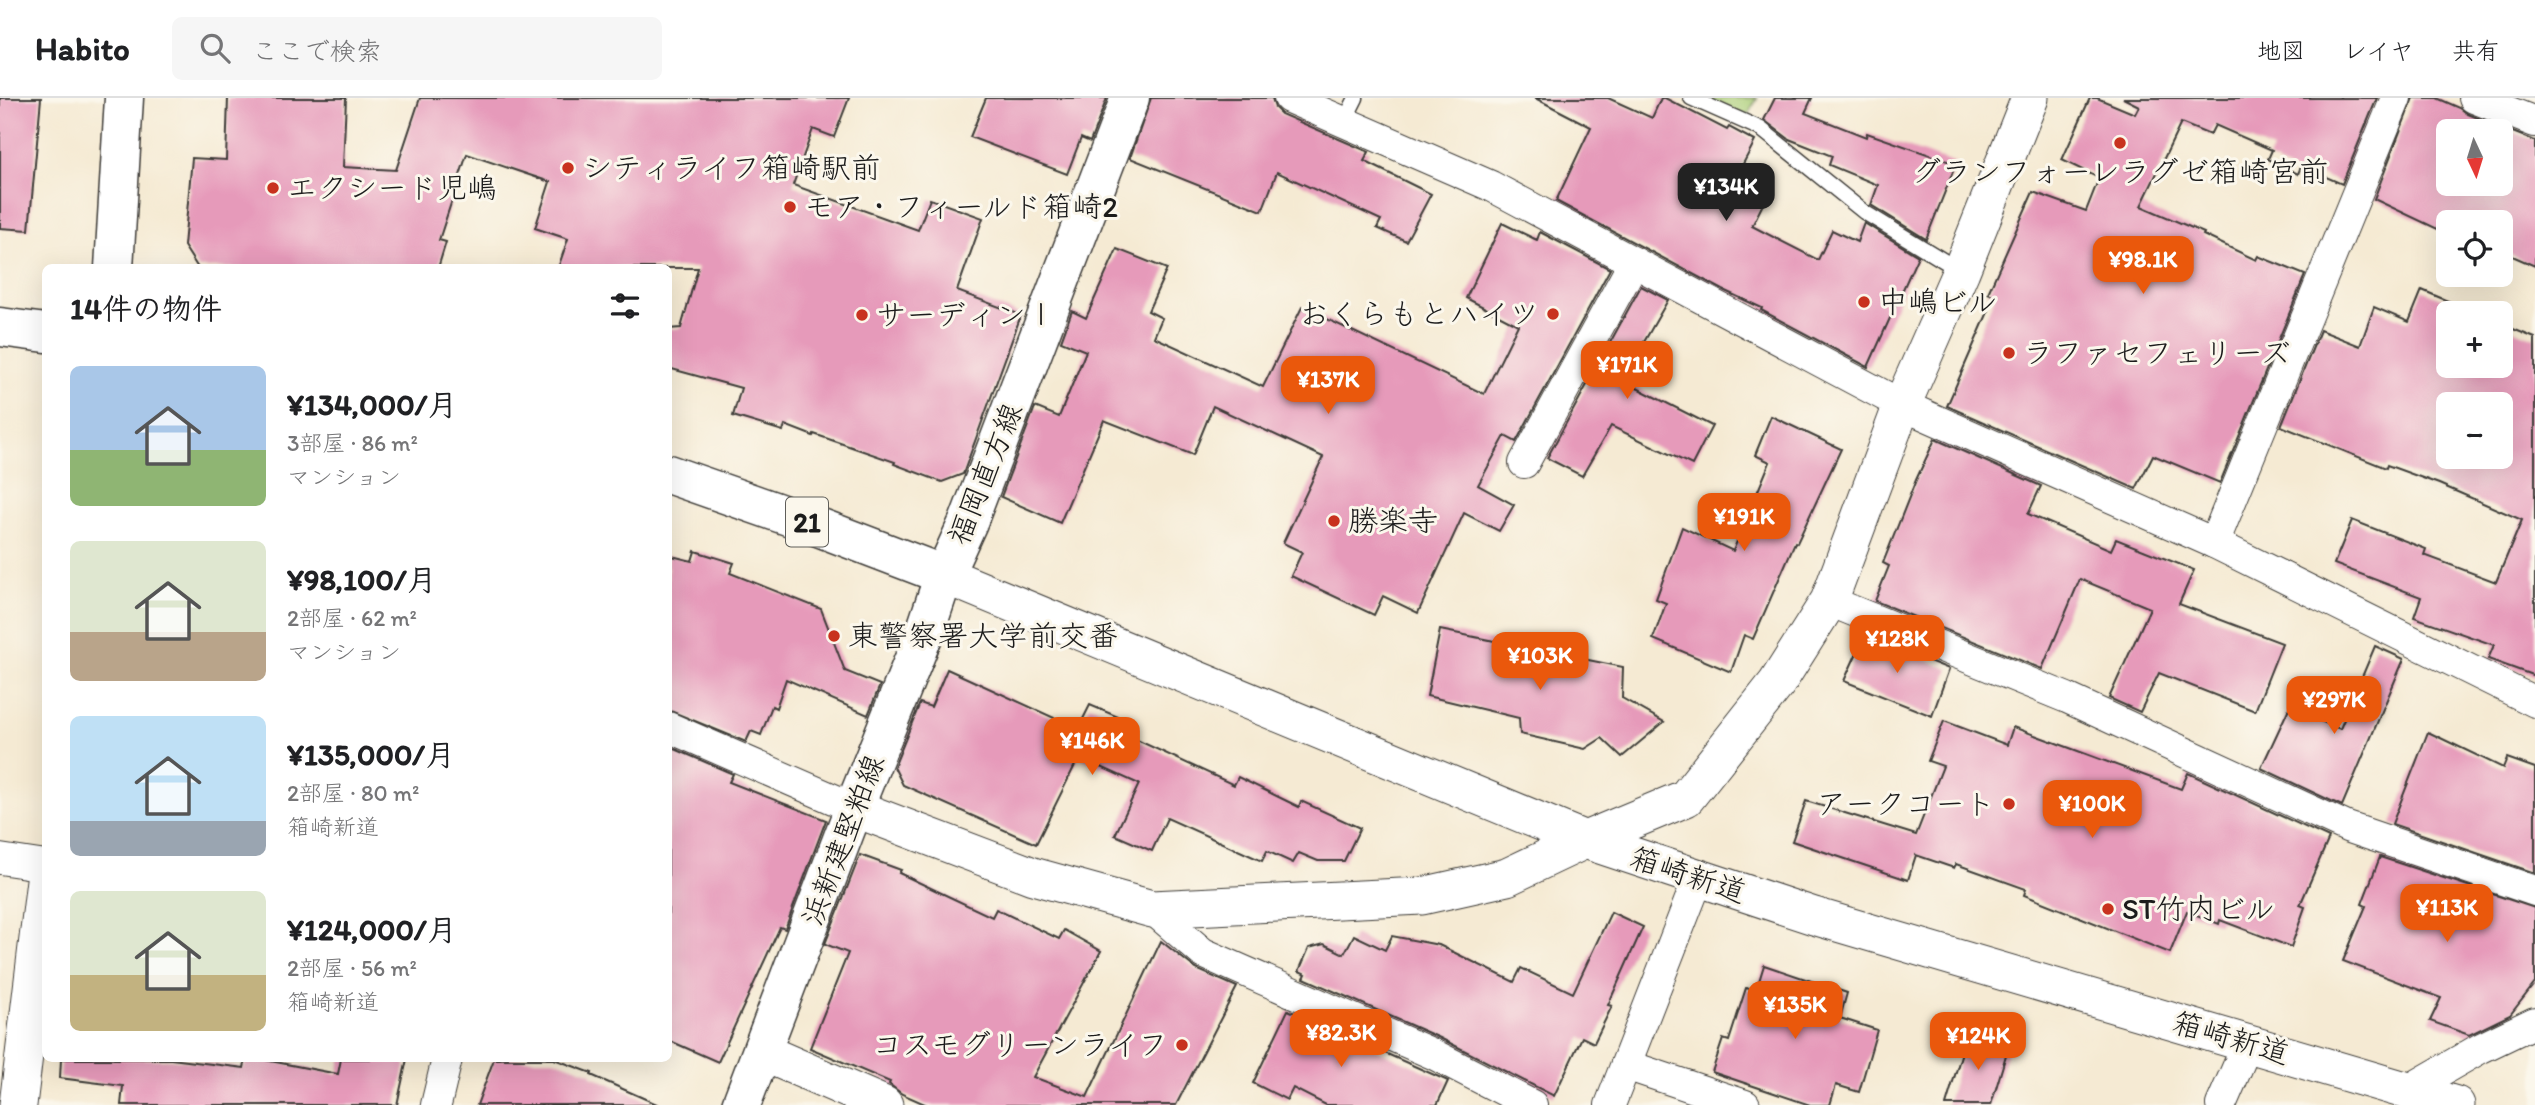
<!DOCTYPE html>
<html lang="ja">
<head>
<meta charset="utf-8">
<style>
	body { margin:0; font-family:Itim,"Klee One",sans-serif; background:#f6f6f6; color:#202124; height:100vh; display:flex; flex-direction:column; font-size:26px; white-space:nowrap }
	* { box-sizing:border-box; margin:0 }
	p { font-size:23px; color:#757577 }
	.icon { flex:none; width:38px; height:38px; fill:none; stroke:currentColor; stroke-width:2; stroke-linecap:round; stroke-linejoin:round }
	.map { position:relative; flex:1; overflow:hidden }
	.drawer { position:absolute; left:42px; top:166px; width:630px; height:798px; display:flex; flex-direction:column; background:#fff; border-radius:10px; box-shadow:0 7px 28px #0002 }
	.drawer>* { flex:none }
	.needle { width:46px; rotate:176deg }
	.buttons { position:absolute; left:2436px; top:21px; display:grid; gap:14px }
	.buttons a { display:grid; place-items:center; width:77px; height:77px; border-radius:10px; background:#fff; box-shadow:0 7px 28px #0002; font-size:35px }
	.price { position:absolute; translate:-50% -60px; padding:0 16px; border-radius:14px; background:#ea580c; color:#fff; font-size:23px; line-height:46px; filter:drop-shadow(0 2px 4px #0008) }
	.price::after { content:''; position:absolute; left:50%; top:42px; width:21px; height:16px; margin-left:-10px; background:inherit; clip-path:polygon(0 0,100% 0,50% 100%) }
	.price.active { background:#222; color:#fff }
	ul { padding:0; list-style:none }
	li { display:flex; align-items:center; gap:21px; height:175px; padding:0 28px }
	li span { display:grid; place-items:center; flex:none; width:196px; height:140px; border-radius:10px; color:#555 }
	li>.icon { margin-inline-start:auto }
	span .icon { width:84px; height:84px; fill:#fffc; stroke-width:1 }
	li b { font-size:30px }
	h2 { display:flex; justify-content:space-between; align-items:center; height:84px; padding:0 28px; font-size:30px }
	header { display:flex; align-items:center; gap:42px; box-sizing:border-box; height:98px; padding:0 35px; background:#fff; border-bottom:2px solid #e0e0e0 }
	header strong { font-size:33px }
	nav { display:flex; gap:38px; margin-inline-start:auto; font-size:24px }
	.search { width:490px; height:63px; background:#f6f6f6; display:flex; align-items:center; gap:18px; box-sizing:border-box; padding:0 24px; border-radius:10px; color:#757577; font-size:26px }
	.map>svg:first-child { display:block }
	.green { fill:#aace77; stroke:#63754a; stroke-width:2 }
	.building { fill:#e69aba; fill-rule:evenodd }
	.lines { fill:none; stroke-linecap:round; stroke-linejoin:round }
	.service-casing { stroke:#3d3b37; stroke-width:17 }
	.minor-casing { stroke:#3d3b37; stroke-width:32 }
	.tertiary-casing { stroke:#3d3b37; stroke-width:39 }
	.secondary-casing { stroke:#3d3b37; stroke-width:41 }
	.primary-casing { stroke:#3d3b37; stroke-width:41 }
	.service { stroke:#fff; stroke-width:14 }
	.minor { stroke:#fff; stroke-width:30 }
	.tertiary { stroke:#fff; stroke-width:37 }
	.secondary { stroke:#fff; stroke-width:38 }
	.primary { stroke:#fff; stroke-width:38 }
	.poi-dot { fill:#c8321e; stroke:#fbf7ec; stroke-width:2.5 }
	.labels { text-anchor:middle; stroke-width:6; stroke-linejoin:round; paint-order:stroke }
	.shield { fill:#fbf7ec; stroke:#5f5e5a; stroke-width:2 }
	.shield-label { font-size:28px; font-weight:bold; fill:#1c1c1c }
	.poi-label { font-size:30px; fill:#1c1c1c; stroke:#fbf7ec; text-anchor:start }
	.street-label { font-size:30px; fill:#1c1c1c; stroke:#fbf7ec }
</style>
</head>
<body>
<header>
<strong>Habito</strong>
<div class="search"><svg class="icon" aria-label="search" viewBox="0 0 24 24"><circle cx="10" cy="10" r="6"/><path d="M15 15l6 6"/></svg>ここで検索</div>
<nav><a>地図</a><a>レイヤ</a><a>共有</a></nav>
</header>
<div class="map">
<svg width="2535" height="1007" viewBox="0 0 2535 1007">
	<rect width="100%" height="100%" fill="#fbf7ec"/>
	<filter id="ink" filterUnits="userSpaceOnUse"><feTurbulence type="fractalNoise" baseFrequency=".0143" numOctaves="2"/><feDisplacementMap in="SourceGraphic" scale="14" xChannelSelector="R" yChannelSelector="G"/><feConvolveMatrix kernelMatrix="1 2 1 2 8 2 1 2 1" color-interpolation-filters="sRGB"/></filter>
	<filter id="wash" filterUnits="userSpaceOnUse"><feTurbulence type="fractalNoise" baseFrequency=".00686" numOctaves="4" result="noise"/><feDisplacementMap in="SourceGraphic" scale="28" xChannelSelector="R" yChannelSelector="G"/><feGaussianBlur stdDeviation="1.57" result="paint"/><feColorMatrix in="noise" values="0 0 0 0 0 0 0 0 0 0 0 0 0 0 0 0 0 1.4 0 .05"/><feComposite in="paint" operator="in"/></filter>
	<g filter="url(#wash)">
		<rect width="100%" height="100%" fill="#f5ead3"/>
		<!-- green -->
		<polygon class="green" points="1702,0 1757,0 1747,19"/>
		<g id="blocks">
			<!-- building -->
			<g class="building">
				<polygon points="0,0 41,0 29,132 0,130"/>
				<polygon points="228,0 346,0 343,69 396,72 420,0 849,0 834,39 813,31 793,87 918,132 930,101 983,120 957,193 1021,217 963,376 942,384 894,366 895,364 814,336 813,338 785,327 783,333 733,318 741,290 668,270 668,231 681,230 698,170 558,170 568,141 535,130 550,84 467,56 439,142 446,144 438,170 198,170 184,148 192,60 226,62"/>
				<polygon points="986,0 1107,0 1090,44 1081,40 1067,76 970,39"/>
				<polygon points="1151,0 1272,0 1275,10 1281,16 1369,54 1364,63 1431,96 1406,143 1377,130 1381,122 1277,74 1262,113 1130,60"/>
				<polygon points="1535,0 1608,0 1652,20 1661,0 1665,0 1727,32 1729,29 1755,43 1733,85 1765,102 1752,128 1818,162 1832,132 1857,144 1864,125 1918,158 1868,269 1761,212 1762,210 1723,192 1556,103 1591,29"/>
				<polygon points="1775,0 1812,0 1805,15 1866,39 1867,35 1956,66 1926,141 1871,107 1878,87 1829,67 1832,58 1789,41 1764,22"/>
				<polygon points="2090,0 2097,0 2135,16 2139,8 2123,0 2377,0 2342,86 2301,68 2298,76 2268,61 2272,52 2215,27 2210,37 2181,25 2141,108 2204,135 2203,137 2256,162 2258,158 2305,177 2220,385 2153,357 2136,391 1947,308 1995,198 1988,195 2033,94 2086,113 2099,80 2062,62"/>
				<path d="M 2413,0 L 2437,0 L 2460,10 L 2468,16 L 2535,43 L 2535,168 L 2501,153 L 2501,124 L 2448,124 L 2448,136 L 2374,101 ZM 2448,33 L 2501,33 L 2501,86 L 2448,86 Z"/>
				<polygon points="1502,125 1537,142 1540,134 1610,171 1516,344 1505,338 1478,387 1514,407 1499,433 1464,415 1418,515 1383,498 1374,517 1291,478 1302,454 1283,445 1323,359 1213,308 1193,357 1104,322 1060,425 1001,399 1035,309 1059,319 1086,253 1061,243 1072,213 1086,220 1117,151 1167,171 1148,213 1162,220 1154,239 1263,289 1302,209 1484,296 1518,227 1466,200"/>
				<polygon points="1641,188 1668,202 1632,265 1635,267 1627,285 1712,328 1692,367 1611,328 1582,378 1547,360"/>
				<path d="M 2422,192 L 2476,215 L 2448,215 L 2448,268 L 2501,268 L 2501,226 L 2535,240 L 2535,578 L 2488,561 L 2494,547 L 2414,519 L 2421,499 L 2334,466 L 2352,422 L 2426,451 L 2424,457 L 2496,484 L 2522,422 L 2439,386 L 2387,367 L 2386,370 L 2281,328 L 2320,232 L 2360,248 L 2374,209 L 2409,224 ZM 2448,306 L 2501,306 L 2501,359 L 2448,359 Z"/>
				<polygon points="1771,318 1841,351 1797,445 1795,444 1753,541 1744,537 1731,574 1653,541 1666,505 1656,501 1682,429 1733,453 1770,364 1755,357"/>
				<polygon points="1935,341 2041,388 2028,416 2111,452 2116,441 2194,472 2179,506 2282,545 2255,613 2159,575 2140,614 2109,600 2150,510 2080,481 2042,571 1875,503 1889,468 1883,465 1916,382"/>
				<polygon points="695,453 734,465 730,475 821,511 845,573 880,587 868,617 786,581 776,610 772,608 761,637 751,633 746,644 668,612 668,457 692,463"/>
				<polygon points="1440,532 1623,569 1622,600 1664,624 1622,659 1602,640 1585,651 1520,636 1519,620 1427,598"/>
				<polygon points="1865,537 1949,571 1932,618 1844,583"/>
				<polygon points="2375,548 2404,561 2342,708 2261,670 2289,610 2340,631"/>
				<polygon points="947,571 1078,631 1090,607 1130,624 1124,636 1234,687 1238,679 1299,709 1301,703 1360,730 1344,763 1318,763 1299,755 1293,765 1267,753 1262,763 1167,720 1152,753 1115,737 1139,686 1079,659 1036,746 903,687 894,669 920,605 931,609"/>
				<polygon points="1944,623 2007,647 2013,629 2181,691 2188,675 2329,740 2300,807 2305,809 2291,849 2220,822 2219,826 2187,813 2170,855 2024,797 2026,791 1956,766 1954,770 1916,757 1908,782 1792,743 1806,703 1916,737 1943,668 1928,663"/>
				<polygon points="2428,634 2503,670 2507,660 2535,670 2535,775 2392,726"/>
				<polygon points="668,648 733,676 729,684 826,722 785,831 780,829 718,964 668,942"/>
				<polygon points="860,757 901,772 899,775 992,819 996,811 1059,841 1064,832 1101,853 1033,979 1087,999 1161,843 1196,871 1237,889 1176,1007 927,1007 902,996 889,986 890,984 810,950 848,855 825,846"/>
				<polygon points="2380,759 2535,810 2535,885 2510,917 2469,937 2430,923 2441,900 2343,863 2366,808 2362,806"/>
				<polygon points="1611,814 1643,829 1608,907 1612,908 1594,945 1582,939 1554,998 1440,940 1304,880 1306,876 1299,873 1309,850 1324,846 1344,856 1354,837 1385,852 1392,838 1439,847 1514,884 1521,870 1573,895"/>
				<polygon points="1764,867 1847,895 1840,920 1877,932 1859,994 1836,987 1830,1007 1810,1007 1712,974 1723,941 1729,943 1746,890 1756,893"/>
				<polygon points="1288,912 1448,983 1437,1007 1326,1007 1293,990 1287,1002 1253,985"/>
				<polygon points="1968,934 2009,947 1991,1007 1946,1007"/>
				<polygon points="61,961 171,961 244,970 246,961 260,961 338,976 341,961 407,961 397,1007 121,1007 123,988 60,980"/>
				<polygon points="494,961 554,961 592,975 591,977 659,1007 477,1007"/>
			</g>
		</g>
	</g>
	<g filter="url(#ink)">
		<use href="#blocks" fill-opacity="0" stroke="#3d3b37" stroke-width="2"/>
		<g class="lines">
			<defs>
				<g id="service">
					<polyline points="1691,0 1761,31 1864,114 1959,172"/>
					<polyline points="1344,24 1356,0"/>
				</g>
				<g id="minor">
					<polyline points="1289,0 1491,88 1902,307 2214,445 2535,604"/>
					<polyline points="2474,0 2535,24"/>
					<polyline points="1524,365 1634,164"/>
					<polyline points="2214,445 2396,0"/>
					<polyline points="1829,503 2067,600 2347,729 2535,793"/>
					<polyline points="668,629 854,710"/>
					<polyline points="0,761 46,768"/>
					<polyline points="1152,811 1203,855 1433,956 1532,1007"/>
					<polyline points="1626,967 1745,1007"/>
					<polyline points="2408,992 2481,950 2535,924"/>
					<polyline points="436,1007 447,961"/>
					<polyline points="1610,1007 1698,781"/>
					<polyline points="2221,1007 2248,945"/>
				</g>
				<g id="tertiary">
					<polyline points="944,477 1585,742 1814,818 2456,1007"/>
					<polyline points="854,710 1033,778 1152,811 1422,798 1507,779 1585,742 1686,700 1777,585 1829,503 1902,307 1961,173 2030,0"/>
					<polyline points="762,954 884,1007"/>
					<polyline points="18,1007 46,774"/>
				</g>
				<g id="secondary">
					<polyline points="114,170 124,0"/>
					<polyline points="741,1007 854,710 926,531 944,477"/>
				</g>
				<g id="primary">
					<polyline points="0,229 46,235"/>
					<polyline points="668,376 808,425 944,477 968,424 1130,0"/>
				</g>
			</defs>
			<!-- service casing -->
			<use href="#service" class="service-casing"/>
			<!-- minor casing -->
			<use href="#minor" class="minor-casing"/>
			<!-- tertiary casing -->
			<use href="#tertiary" class="tertiary-casing"/>
			<!-- secondary casing -->
			<use href="#secondary" class="secondary-casing"/>
			<!-- primary casing -->
			<use href="#primary" class="primary-casing"/>
			<!-- service -->
			<use href="#service" class="service"/>
			<!-- minor -->
			<use href="#minor" class="minor"/>
			<!-- tertiary -->
			<use href="#tertiary" class="tertiary"/>
			<!-- secondary -->
			<use href="#secondary" class="secondary"/>
			<!-- primary -->
			<use href="#primary" class="primary"/>
		</g>
	</g>
	<!-- markers -->
	<g class="poi-dot">
		<circle cx="2120" cy="45" r="7"/>
		<circle cx="568" cy="70" r="7"/>
		<circle cx="273" cy="90" r="7"/>
		<circle cx="790" cy="109" r="7"/>
		<circle cx="1864" cy="204" r="7"/>
		<circle cx="1553" cy="216" r="7"/>
		<circle cx="862" cy="217" r="7"/>
		<circle cx="2009" cy="255" r="7"/>
		<circle cx="1334" cy="423" r="7"/>
		<circle cx="834" cy="538" r="7"/>
		<circle cx="2009" cy="706" r="7"/>
		<circle cx="2108" cy="811" r="7"/>
		<circle cx="1182" cy="947" r="7"/>
	</g>
	<g class="labels">
		<!-- shield labels -->
		<rect class="shield" x="786" y="399.5" width="42" height="49" rx="5"/>
		<g class="shield-label">
			<text x="807" y="434">21</text>
		</g>
		<!-- poi labels -->
		<g class="poi-label">
			<text x="582" y="80">シティライフ箱崎駅前</text>
			<text x="2120" y="84" text-anchor="middle">グランフォーレラグゼ箱崎宮前</text>
			<text x="287" y="100">エクシード児嶋</text>
			<text x="804" y="119">モア・フィールド箱崎2</text>
			<text x="1878" y="214">中嶋ビル</text>
			<text x="1539" y="226" text-anchor="end">おくらもとハイツ</text>
			<text x="876" y="227">サーディンⅠ</text>
			<text x="2023" y="265">ラファセフェリーズ</text>
			<text x="1348" y="433">勝楽寺</text>
			<text x="848" y="548">東警察署大学前交番</text>
			<text x="1995" y="716" text-anchor="end">アークコート</text>
			<text x="2122" y="821">ST竹内ビル</text>
			<text x="1168" y="957" text-anchor="end">コスモグリーンライフ</text>
		</g>
		<!-- street labels -->
		<g class="street-label">
			<text transform="translate(985 376) rotate(-68)" y="10">福岡直方線</text>
			<text transform="translate(843 742) rotate(-69)" y="10">浜新建堅粕線</text>
			<text transform="translate(1688 777) rotate(18)" y="10">箱崎新道</text>
			<text transform="translate(2231 940) rotate(16)" y="10">箱崎新道</text>
		</g>
	</g>
</svg>
<div class="buttons">
<a><svg class="needle" viewBox="-14 -14 28 28"><path d="M0-13l5 13h-10z" fill="#e53935"/><path d="M0 13l5-13h-10z" fill="#757577"/></svg></a>
<a><svg class="icon" aria-label="locate" viewBox="0 0 24 24"><circle cx="12" cy="12" r="6"/><path d="M12 2v4M12 18v4M2 12h4M18 12h4"/></svg></a>
<a>+</a>
<a>−</a>
</div>
<b class="price active" style="left:1726px;top:125px">¥134K</b>
<b class="price" style="left:2143px;top:198px">¥98.1K</b>
<b class="price" style="left:1627px;top:303px">¥171K</b>
<b class="price" style="left:1328px;top:318px">¥137K</b>
<b class="price" style="left:1744px;top:455px">¥191K</b>
<b class="price" style="left:1897px;top:577px">¥128K</b>
<b class="price" style="left:1540px;top:594px">¥103K</b>
<b class="price" style="left:2334px;top:638px">¥297K</b>
<b class="price" style="left:1092px;top:679px">¥146K</b>
<b class="price" style="left:2092px;top:742px">¥100K</b>
<b class="price" style="left:2447px;top:846px">¥113K</b>
<b class="price" style="left:1795px;top:943px">¥135K</b>
<b class="price" style="left:1341px;top:971px">¥82.3K</b>
<b class="price" style="left:1978px;top:974px">¥124K</b>
<section class="drawer">
<h2>14件の物件<svg class="icon" aria-label="filters" viewBox="0 0 24 24"><path d="M4 7h16M4 17h16"/><circle cx="9" cy="7" r="2"/><circle cx="15" cy="17" r="2"/></svg></h2>
<ul>
<li><span style="background:linear-gradient(#a9c7e8 60%,#8fb573 0)"><svg class="icon" aria-label="home" viewBox="0 0 24 24"><path d="M3 11l9-7 9 7M6 9v11h12V9"/></svg></span><div><b>¥134,000/月</b><p>3部屋 · 86 m²</p><p>マンション</p></div></li>
<li><span style="background:linear-gradient(#dfe7d0 65%,#b9a48a 0)"><svg class="icon" aria-label="home" viewBox="0 0 24 24"><path d="M3 11l9-7 9 7M6 9v11h12V9"/></svg></span><div><b>¥98,100/月</b><p>2部屋 · 62 m²</p><p>マンション</p></div></li>
<li><span style="background:linear-gradient(#bfe0f5 75%,#9aa5b1 0)"><svg class="icon" aria-label="home" viewBox="0 0 24 24"><path d="M3 11l9-7 9 7M6 9v11h12V9"/></svg></span><div><b>¥135,000/月</b><p>2部屋 · 80 m²</p><p>箱崎新道</p></div></li>
<li><span style="background:linear-gradient(#dfe7d0 60%,#c2b280 0)"><svg class="icon" aria-label="home" viewBox="0 0 24 24"><path d="M3 11l9-7 9 7M6 9v11h12V9"/></svg></span><div><b>¥124,000/月</b><p>2部屋 · 56 m²</p><p>箱崎新道</p></div></li>
</ul>
</section>
</div>
</body>
</html>
